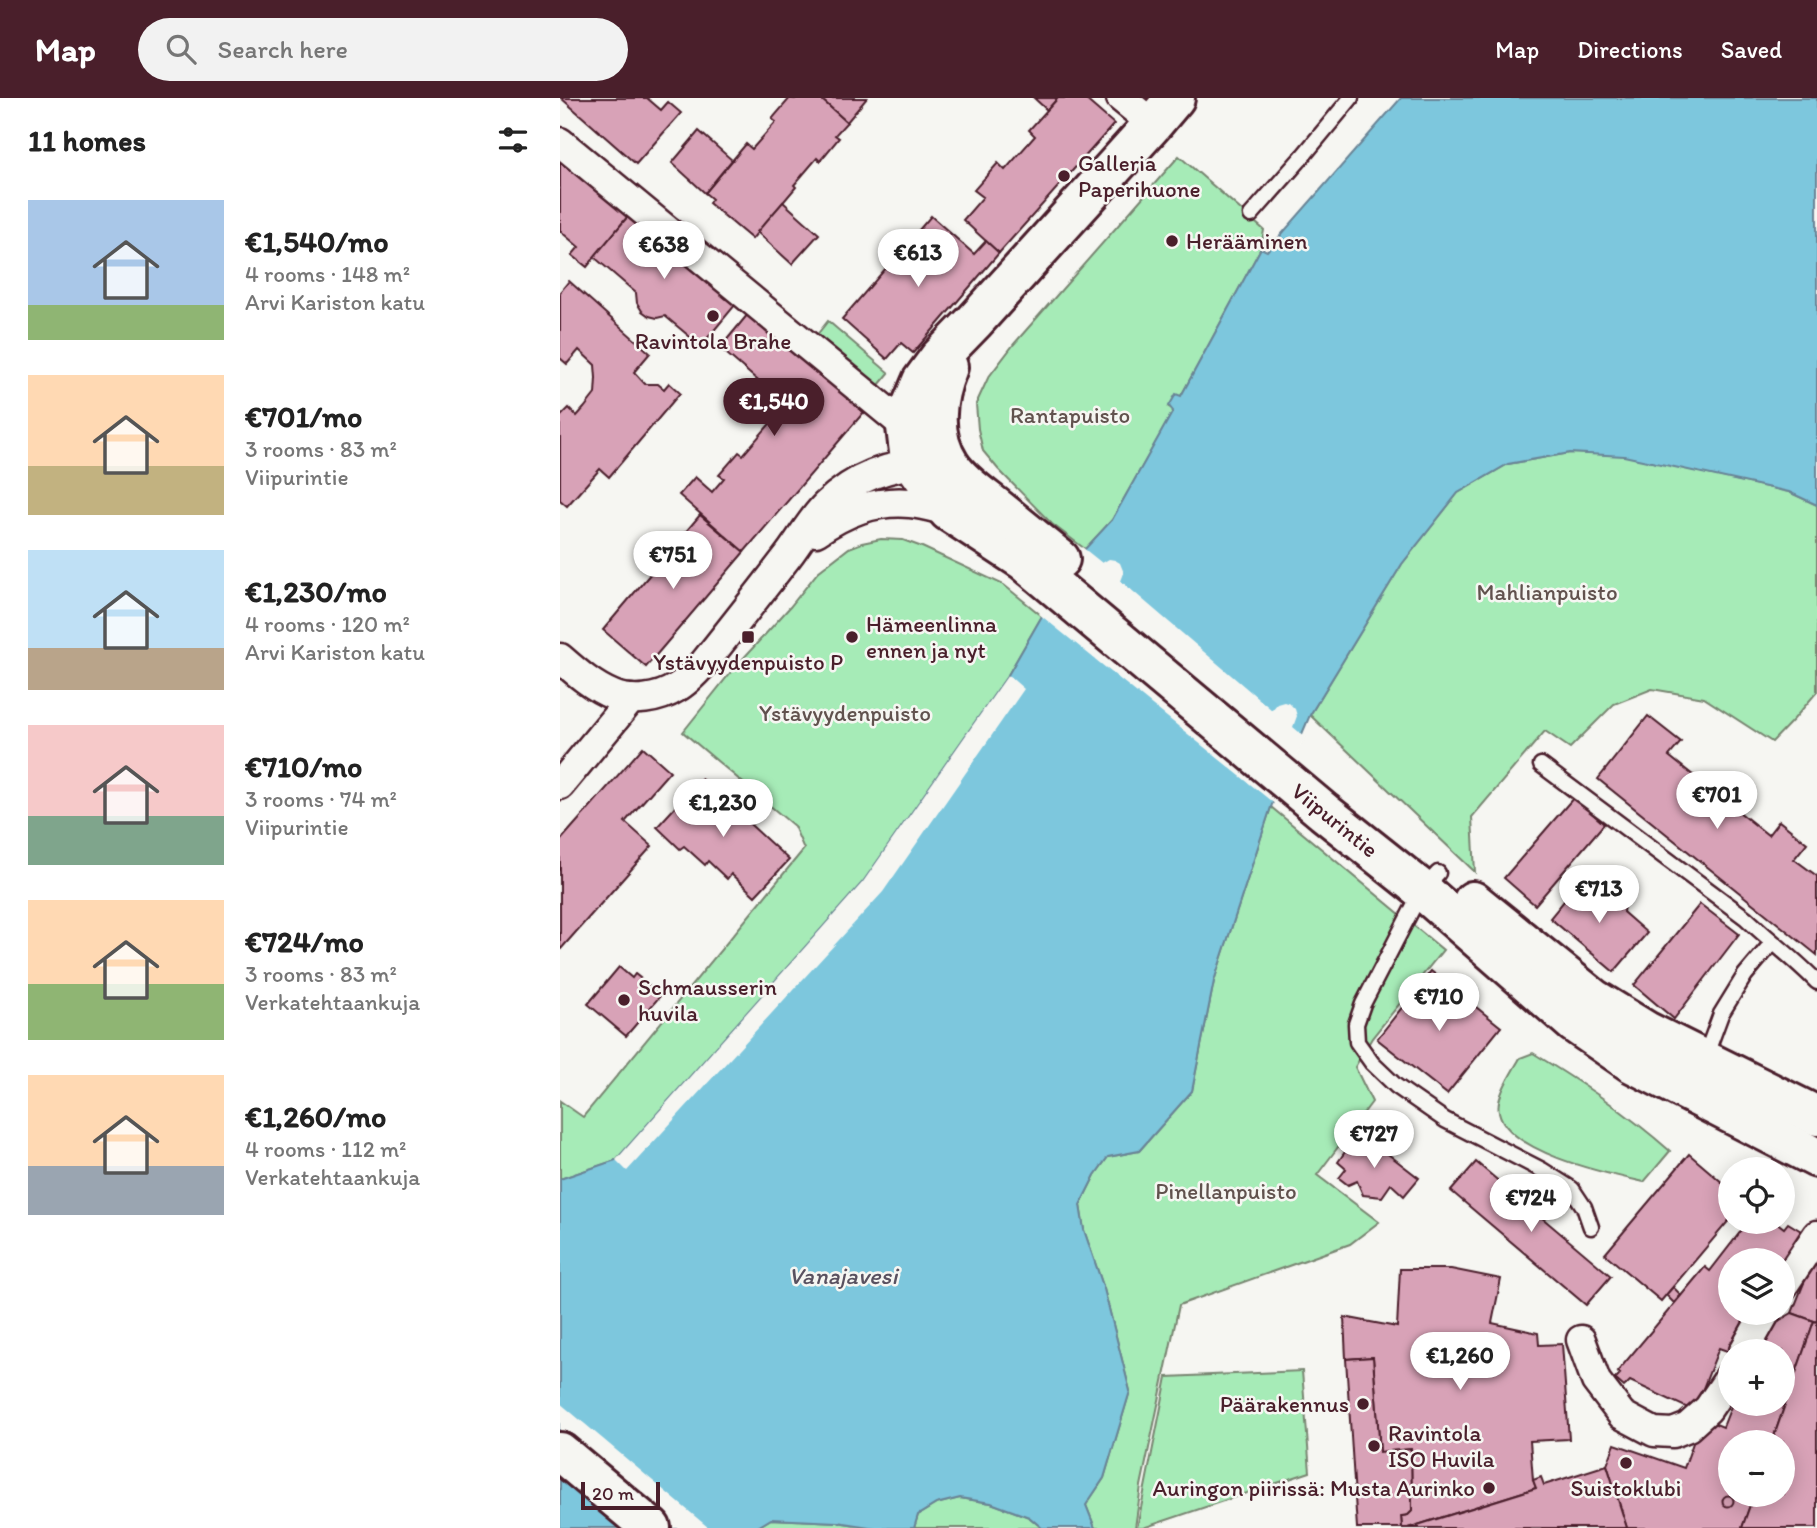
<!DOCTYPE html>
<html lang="en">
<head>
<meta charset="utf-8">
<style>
	body { margin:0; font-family:Itim,sans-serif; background:#f2f2f2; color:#222; height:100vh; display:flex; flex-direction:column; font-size:26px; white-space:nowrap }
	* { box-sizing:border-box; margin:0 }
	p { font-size:23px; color:#767676 }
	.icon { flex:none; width:38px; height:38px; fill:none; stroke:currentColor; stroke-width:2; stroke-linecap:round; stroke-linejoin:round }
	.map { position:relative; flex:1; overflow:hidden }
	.sheet { display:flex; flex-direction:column; background:#fff; width:560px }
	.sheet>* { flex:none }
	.buttons { position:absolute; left:1158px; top:1059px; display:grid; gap:14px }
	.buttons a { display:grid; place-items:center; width:77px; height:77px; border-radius:50%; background:#fff; box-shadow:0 4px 18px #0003; font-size:35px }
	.scale { position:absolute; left:21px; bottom:18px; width:79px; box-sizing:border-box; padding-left:7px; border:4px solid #4a1f2b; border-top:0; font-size:19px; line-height:24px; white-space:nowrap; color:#4a1f2b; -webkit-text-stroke:5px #f6f6f2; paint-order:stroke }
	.price { position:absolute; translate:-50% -60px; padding:0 16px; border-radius:24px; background:#fff; color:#222; font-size:23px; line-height:46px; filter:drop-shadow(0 2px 4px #0008) }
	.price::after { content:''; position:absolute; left:50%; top:42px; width:21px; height:16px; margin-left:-10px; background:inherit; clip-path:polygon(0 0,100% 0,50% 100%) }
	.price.selected { background:#4a1f2b; color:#fff }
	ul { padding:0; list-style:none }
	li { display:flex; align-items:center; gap:21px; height:175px; padding:0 28px }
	li span { display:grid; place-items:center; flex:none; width:196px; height:140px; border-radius:0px; color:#555 }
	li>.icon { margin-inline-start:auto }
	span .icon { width:84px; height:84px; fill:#fffc; stroke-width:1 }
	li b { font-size:30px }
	h2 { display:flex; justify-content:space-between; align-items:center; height:84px; padding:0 28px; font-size:30px }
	header { display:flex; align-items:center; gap:42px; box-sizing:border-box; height:98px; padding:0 35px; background:#4a1f2b; color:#fff }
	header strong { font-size:33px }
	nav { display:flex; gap:38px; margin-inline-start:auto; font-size:24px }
	.search { width:490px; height:63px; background:#f2f2f2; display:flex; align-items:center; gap:18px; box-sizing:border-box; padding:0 24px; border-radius:38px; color:#767676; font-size:26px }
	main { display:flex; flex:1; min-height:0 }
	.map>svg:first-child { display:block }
	.green { fill:#a6ebb7; stroke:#788571; stroke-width:2 }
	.water { fill:#7dc7dd; stroke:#698496; stroke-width:2 }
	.pier { fill:#f6f6f2 }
	.building { fill:#d8a2b7; stroke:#4a1f2b; stroke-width:2 }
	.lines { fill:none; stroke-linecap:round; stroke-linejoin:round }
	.service-casing { stroke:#4a1f2b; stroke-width:19 }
	.minor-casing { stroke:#4a1f2b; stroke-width:33 }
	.primary-casing { stroke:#4a1f2b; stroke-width:44 }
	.service { stroke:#f6f6f2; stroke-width:14 }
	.minor { stroke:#f6f6f2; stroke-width:28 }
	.primary { stroke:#f6f6f2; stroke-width:38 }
	.poi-dot { fill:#4a1f2b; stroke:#f6f6f2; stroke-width:2.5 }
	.labels { text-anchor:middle; stroke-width:5; stroke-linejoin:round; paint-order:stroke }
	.poi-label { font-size:23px; fill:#4a1f2b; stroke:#f6f6f2; text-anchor:start }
	.park-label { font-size:23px; fill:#61524e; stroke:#f6f6f2 }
	.street-label { font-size:23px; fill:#4a1f2b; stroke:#f6f6f2 }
	.water-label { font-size:24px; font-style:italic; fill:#595160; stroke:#f6f6f2 }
</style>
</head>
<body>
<header>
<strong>Map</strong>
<div class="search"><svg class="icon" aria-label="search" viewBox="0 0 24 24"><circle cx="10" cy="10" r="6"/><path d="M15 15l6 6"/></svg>Search here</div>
<nav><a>Map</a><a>Directions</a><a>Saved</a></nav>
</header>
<main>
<section class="sheet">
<h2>11 homes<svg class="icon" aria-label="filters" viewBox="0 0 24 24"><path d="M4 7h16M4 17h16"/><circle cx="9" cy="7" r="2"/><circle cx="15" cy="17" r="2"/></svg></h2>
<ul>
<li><span style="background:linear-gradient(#a9c7e8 75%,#8fb573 0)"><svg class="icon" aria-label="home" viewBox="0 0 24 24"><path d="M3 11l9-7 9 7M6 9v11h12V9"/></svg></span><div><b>€1,540/mo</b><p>4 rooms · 148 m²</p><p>Arvi Kariston katu</p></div></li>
<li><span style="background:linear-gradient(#ffd9b3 65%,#c2b280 0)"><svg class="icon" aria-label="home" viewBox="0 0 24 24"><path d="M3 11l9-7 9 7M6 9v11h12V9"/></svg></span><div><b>€701/mo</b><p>3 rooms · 83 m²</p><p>Viipurintie</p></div></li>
<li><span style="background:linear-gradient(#bfe0f5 70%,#b9a48a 0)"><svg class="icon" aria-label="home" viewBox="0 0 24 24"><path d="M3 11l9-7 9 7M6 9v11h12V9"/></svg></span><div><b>€1,230/mo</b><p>4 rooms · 120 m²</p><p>Arvi Kariston katu</p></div></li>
<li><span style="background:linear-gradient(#f6c9c9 65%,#7fa58c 0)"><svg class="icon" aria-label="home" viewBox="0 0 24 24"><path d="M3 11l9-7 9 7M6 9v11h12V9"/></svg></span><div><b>€710/mo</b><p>3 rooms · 74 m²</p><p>Viipurintie</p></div></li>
<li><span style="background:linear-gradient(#ffd9b3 60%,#8fb573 0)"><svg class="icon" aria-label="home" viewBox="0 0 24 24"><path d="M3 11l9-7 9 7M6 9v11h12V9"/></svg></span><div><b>€724/mo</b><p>3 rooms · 83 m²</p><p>Verkatehtaankuja</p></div></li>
<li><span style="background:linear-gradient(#ffd9b3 65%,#9aa5b1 0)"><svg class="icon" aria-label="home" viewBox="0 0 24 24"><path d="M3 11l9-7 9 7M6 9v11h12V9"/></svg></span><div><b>€1,260/mo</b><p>4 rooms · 112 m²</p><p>Verkatehtaankuja</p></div></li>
</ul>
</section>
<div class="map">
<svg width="1257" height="1430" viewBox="0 0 1257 1430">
	<rect width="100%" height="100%" fill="#f6f6f2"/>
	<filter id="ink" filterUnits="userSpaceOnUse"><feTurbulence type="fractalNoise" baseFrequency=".0143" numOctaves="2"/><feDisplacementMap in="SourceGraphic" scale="14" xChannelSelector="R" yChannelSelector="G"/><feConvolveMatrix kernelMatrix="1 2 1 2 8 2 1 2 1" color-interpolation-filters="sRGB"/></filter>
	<g filter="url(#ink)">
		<!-- green -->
		<g class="green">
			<polygon points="619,58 704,132 701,150 621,298 609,309 614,312 552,422 525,451 492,426 438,371 423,353 418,331 416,306 428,280 454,246"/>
			<polygon points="268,223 329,275 309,299 248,248"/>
			<polygon points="1010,355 1064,357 1229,394 1257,407 1257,594 1234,621 1212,644 1144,600 1092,591 1054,606 1010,650 985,633 912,719 915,774 750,617 842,466 898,395 948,366"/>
			<polygon points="321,441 343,442 362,449 444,487 482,518 448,577 303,784 56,1062 0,1081 0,1003 23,1019 244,751 234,728 123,634 171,574 230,509 258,474 289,450 302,445"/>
			<polygon points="711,709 883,852 812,940 795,969 812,1004 757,1077 819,1124 790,1146 619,1207 581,1388 575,1430 535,1430 526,1407 544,1380 570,1293 544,1191 524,1132 520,1107 535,1077 548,1059 579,1053 632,993 654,883"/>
			<path d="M 973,955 C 1023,986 1066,1014 1110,1053 L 1084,1084 C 1048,1076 948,1055 939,1014 C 935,999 953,973 960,960 Z"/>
			<polygon points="742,1273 750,1374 583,1430 577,1430 607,1279"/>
			<polygon points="400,1400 431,1405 469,1419 482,1430 354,1430 358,1417 376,1406"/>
			<polygon points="211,1421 277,1424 316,1430 196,1430"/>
		</g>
		<!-- water -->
		<polygon class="water" points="841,0 1257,0 1257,407 1229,394 1064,358 1010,355 948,366 898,395 842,466 750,617 711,709 654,883 632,993 579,1053 548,1059 535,1077 520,1107 524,1132 544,1191 570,1293 544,1380 526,1407 535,1430 482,1430 469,1419 431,1405 400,1400 376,1406 358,1417 354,1430 316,1430 277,1424 211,1421 196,1430 0,1430 0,1081 56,1062 303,784 448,577 482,518 525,451 552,422 613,313 609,308 616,296 621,298 701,150 707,153"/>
		<!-- pier -->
		<g class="pier">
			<polygon points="522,449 542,465 549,461 555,462 560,465 564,475 561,483 712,612 717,606 724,604 730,606 735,611 737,618 733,629 745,639 716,707 479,516"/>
			<polygon points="448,577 464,591 323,794 67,1073 56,1062 303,784"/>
			<polygon points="0,1305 149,1430 62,1430 0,1378"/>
		</g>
		<!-- building -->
		<g class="building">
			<polygon points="1,0 87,0 101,12 108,4 121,15 76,66"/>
			<polygon points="230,0 235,1 236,0 260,0 287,24 275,37 279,40 260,63 257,60 234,87 236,89 192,141 149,105 152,101 145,95 186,46 192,51 216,24 212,21"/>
			<polygon points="260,0 307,0 287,24"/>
			<polygon points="474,0 498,0 487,12"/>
			<polygon points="498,0 524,0 554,26 439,155 403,122 423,99 414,92 438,65 445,72 475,38 469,32"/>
			<polygon points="139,33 172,62 145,95 112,65"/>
			<polygon points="0,58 69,117 27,169 12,157 19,149 0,133"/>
			<polygon points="223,104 259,136 232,166 197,134"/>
			<polygon points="69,117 176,206 141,248 105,218 97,220 89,218 82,213 77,205 76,195 34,159"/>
			<polygon points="371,118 414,156 426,143 439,155 353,255 341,245 327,261 282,221"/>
			<polygon points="9,183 90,255 74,274 85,286 98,286 104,291 109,285 120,295 49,379 40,371 7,408 0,402 0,319 9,310 17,318 24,310 35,296 36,280 35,267 19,252 7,266 0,260 0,194"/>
			<polygon points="188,216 304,314 184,454 119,397 135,379 152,394 164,380 159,377 179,354 183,357 226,307 160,250"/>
			<polygon points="140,417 184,454 86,569 43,532"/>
			<polygon points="1088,618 1121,644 1109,658 1208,737 1219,723 1247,745 1234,761 1257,778 1257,857 1038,681"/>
			<polygon points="83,649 110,673 65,724 92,748 0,852 0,743"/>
			<polygon points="141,681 229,762 195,798 171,776 167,781 148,763 145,767 124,748 120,751 97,729"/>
			<polygon points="1014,699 1044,726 975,807 944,780"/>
			<polygon points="1022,781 1049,802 1052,800 1057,800 1061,802 1064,808 1063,814 1087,835 1054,874 990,820"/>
			<polygon points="1140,806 1179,836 1114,921 1074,887"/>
			<polygon points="59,869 72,880 75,876 101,897 66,938 28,906"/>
			<polygon points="871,873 941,929 887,996 817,941"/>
			<polygon points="802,1036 859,1080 844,1098 831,1086 822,1099 803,1097 797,1083 788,1087 779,1080 786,1071 778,1064 787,1051 795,1045"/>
			<polygon points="1129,1056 1171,1092 1171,1120 1101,1203 1045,1156"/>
			<polygon points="916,1064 1051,1178 1026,1207 891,1093"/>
			<polygon points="1188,1124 1216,1124 1224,1130 1228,1125 1246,1136 1223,1165 1223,1162 1171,1162 1171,1214 1189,1214 1170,1254 1159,1250 1134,1313 1070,1283 1064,1289 1055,1281 1060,1276 1057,1274 1145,1169 1150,1173"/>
			<polygon points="1257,1152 1257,1224 1232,1215"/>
			<polygon points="840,1171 891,1171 941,1181 932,1225 978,1235 979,1247 1002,1246 1009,1341 970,1343 973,1382 976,1390 848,1430 842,1430 841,1418 848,1417 852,1413 851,1351 820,1354 813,1259 786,1261 784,1219 837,1229"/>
			<polygon points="1113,1189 1121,1197 1114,1205 1106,1197"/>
			<polygon points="1232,1215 1254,1223 1212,1344 1171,1344 1171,1396 1194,1396 1182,1430 1067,1430 1047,1367 1055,1346 1124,1370 1138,1331 1151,1324 1163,1329 1172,1306 1223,1306 1223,1253 1200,1253 1208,1229"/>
			<polygon points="1254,1223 1257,1224 1257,1430 1182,1430 1194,1396 1223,1396 1223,1344 1212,1344"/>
			<polygon points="813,1259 820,1354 851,1351 852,1413 848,1417 841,1418 842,1430 797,1430 786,1261"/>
			<polygon points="1047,1367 1067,1430 848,1430 976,1390 973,1382 981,1379 984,1387"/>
			<circle cx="1168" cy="1403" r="5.5"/>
		</g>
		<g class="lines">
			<defs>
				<g id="service">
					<polyline points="691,117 743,58 791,0"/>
					<path d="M 981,667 L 1186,820 C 1209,842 1235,861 1257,884"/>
					<polyline points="878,775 862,792 803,906 796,926 797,944 812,965 836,988 885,1022 982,1072 1012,1091 1024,1109 1031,1129"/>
					<polyline points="1144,962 1161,916 1185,877 1212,845"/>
				</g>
				<g id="minor">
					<polyline points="561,0 593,26"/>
					<polyline points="0,44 346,329"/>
					<path d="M 256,434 C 285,414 314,402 350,405 C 362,406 375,410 388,413"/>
					<path d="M 0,560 C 16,574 33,589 53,597 C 72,605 99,601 116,590 C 127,584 136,574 144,565 C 171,531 198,497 224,463 C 239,445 249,424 266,407 C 296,378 332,365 373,366"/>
					<polyline points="0,687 71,601"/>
					<polyline points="1223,1188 1257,1137"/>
					<polyline points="1021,1242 1036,1283 1062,1317 1094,1334 1113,1335 1128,1329 1148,1311 1171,1277"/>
					<polyline points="1184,1253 1206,1214"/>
				</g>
				<g id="primary">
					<polyline points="615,0 593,26 414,224 379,260 362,283 350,311 346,329 349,354 357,370 388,413 463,462 764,714 862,792 1014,925 1072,965 1257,1060"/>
					<path d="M 388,269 C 375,301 370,336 390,367 C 401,384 421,397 437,410 C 458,427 479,444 500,461"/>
					<polyline points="913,803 1034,901 1086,933 1257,1018"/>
					<polyline points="0,1354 91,1430"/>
				</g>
			</defs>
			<!-- service casing -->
			<use href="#service" class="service-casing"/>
			<!-- minor casing -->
			<use href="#minor" class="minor-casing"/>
			<!-- primary casing -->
			<use href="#primary" class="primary-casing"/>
			<!-- service -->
			<use href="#service" class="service"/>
			<!-- minor -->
			<use href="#minor" class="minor"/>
			<!-- primary -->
			<use href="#primary" class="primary"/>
		</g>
	</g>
	<!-- markers -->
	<g class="poi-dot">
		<circle cx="504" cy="78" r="7"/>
		<circle cx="612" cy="143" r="7"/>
		<circle cx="153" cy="218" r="7"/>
		<rect x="181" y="532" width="14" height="14" rx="3.5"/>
		<circle cx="292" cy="539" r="7"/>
		<circle cx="64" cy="902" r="7"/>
		<circle cx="803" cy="1306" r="7"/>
		<circle cx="814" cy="1348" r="7"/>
		<circle cx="1066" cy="1365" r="7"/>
		<circle cx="929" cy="1390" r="7"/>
	</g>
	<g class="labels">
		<!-- poi labels -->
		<g class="poi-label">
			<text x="518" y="73">Galleria<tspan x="518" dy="26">Paperihuone</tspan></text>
			<text x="626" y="151">Herääminen</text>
			<text x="153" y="251" text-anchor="middle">Ravintola Brahe</text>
			<text x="306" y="534">Hämeenlinna<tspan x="306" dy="26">ennen ja nyt</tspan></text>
			<text x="188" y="572" text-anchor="middle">Ystävyydenpuisto P</text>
			<text x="78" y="897">Schmausserin<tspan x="78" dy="26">huvila</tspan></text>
			<text x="789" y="1314" text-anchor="end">Päärakennus</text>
			<text x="828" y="1343">Ravintola<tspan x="828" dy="26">ISO Huvila</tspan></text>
			<text x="915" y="1398" text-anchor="end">Auringon piirissä: Musta Aurinko</text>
			<text x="1066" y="1398" text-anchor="middle">Suistoklubi</text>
		</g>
		<!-- park labels -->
		<g class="park-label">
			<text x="510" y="325">Rantapuisto</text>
			<text x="987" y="502">Mahlianpuisto</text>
			<text x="285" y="623">Ystävyydenpuisto</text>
			<text x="666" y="1101">Pinellanpuisto</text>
		</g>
		<!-- street labels -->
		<g class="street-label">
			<text transform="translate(775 722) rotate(39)" y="8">Viipurintie</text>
		</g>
		<!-- water labels -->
		<g class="water-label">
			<text x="283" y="1186">Vanajavesi</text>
		</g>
	</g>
</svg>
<div class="buttons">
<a><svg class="icon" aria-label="locate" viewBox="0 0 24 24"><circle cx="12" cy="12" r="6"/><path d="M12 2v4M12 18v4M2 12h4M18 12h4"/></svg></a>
<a><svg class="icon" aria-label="layers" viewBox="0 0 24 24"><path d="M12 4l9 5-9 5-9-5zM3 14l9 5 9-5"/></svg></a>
<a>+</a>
<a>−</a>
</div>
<div class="scale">20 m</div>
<b class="price" style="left:104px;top:183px">€638</b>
<b class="price" style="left:358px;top:191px">€613</b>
<b class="price selected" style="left:214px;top:340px">€1,540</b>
<b class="price" style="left:113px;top:493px">€751</b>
<b class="price" style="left:1157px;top:733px">€701</b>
<b class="price" style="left:163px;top:741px">€1,230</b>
<b class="price" style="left:1039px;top:827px">€713</b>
<b class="price" style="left:879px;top:935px">€710</b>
<b class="price" style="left:814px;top:1072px">€727</b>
<b class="price" style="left:971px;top:1136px">€724</b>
<b class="price" style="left:900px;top:1294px">€1,260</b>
</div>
</main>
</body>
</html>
